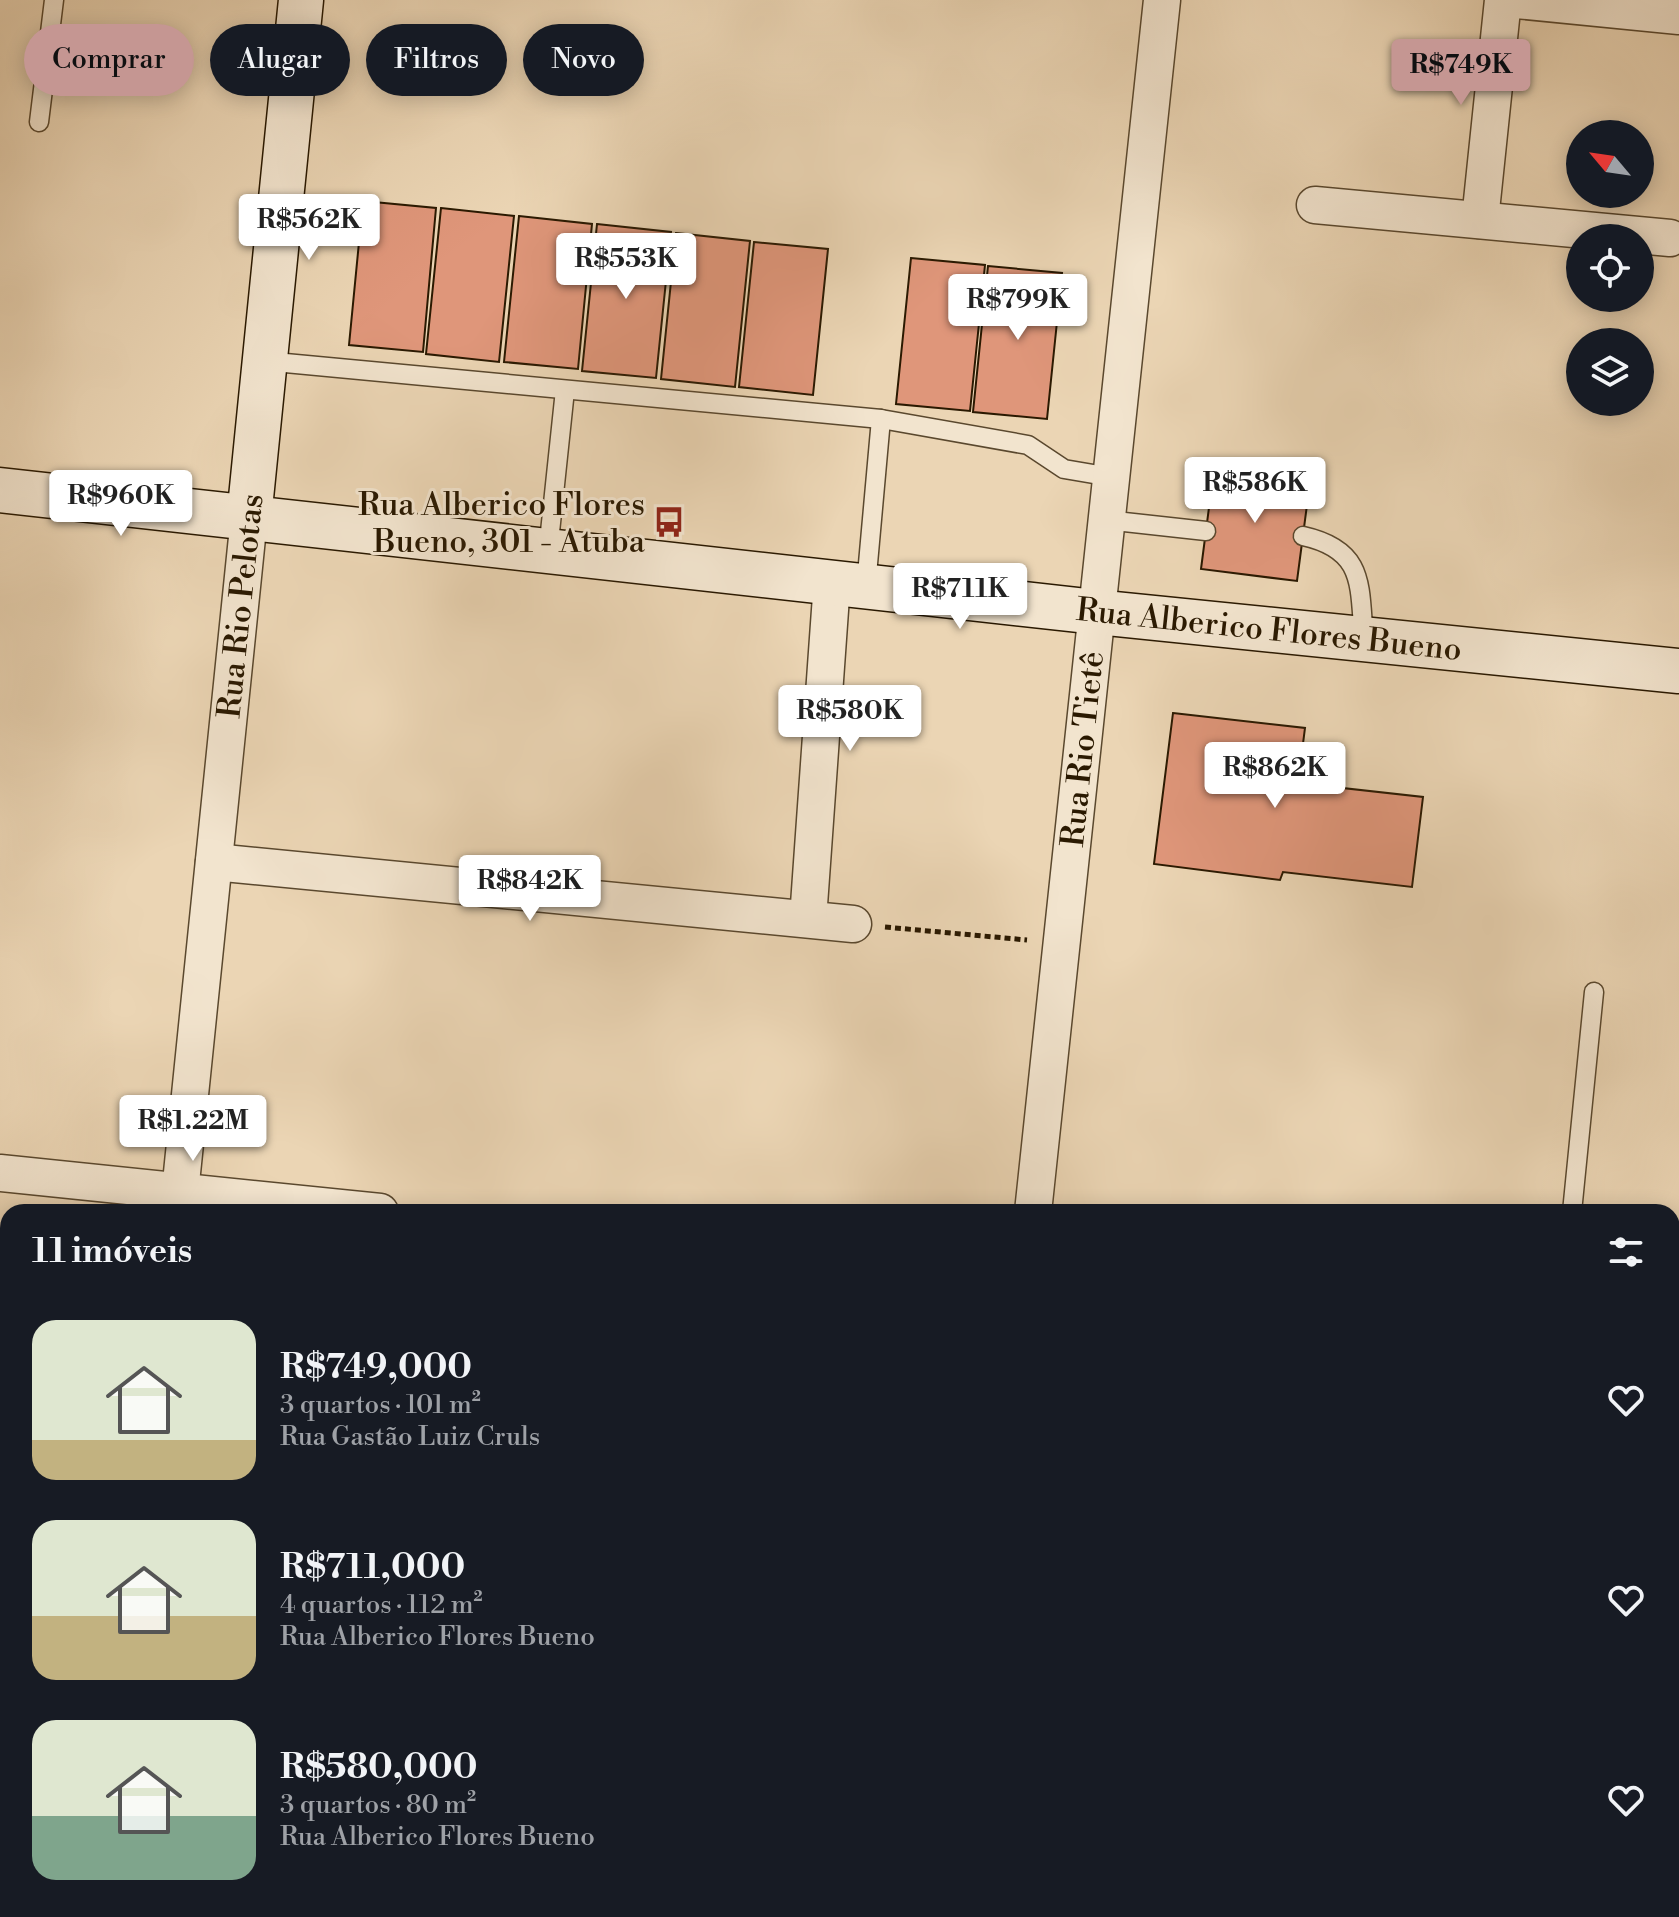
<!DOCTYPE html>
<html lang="pt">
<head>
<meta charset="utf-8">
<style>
	body { margin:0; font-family:"Libre Bodoni",serif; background:#20242c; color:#f1f3f6; height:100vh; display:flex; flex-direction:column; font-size:30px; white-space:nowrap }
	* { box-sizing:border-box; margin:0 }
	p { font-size:26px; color:#9ea1a6 }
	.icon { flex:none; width:44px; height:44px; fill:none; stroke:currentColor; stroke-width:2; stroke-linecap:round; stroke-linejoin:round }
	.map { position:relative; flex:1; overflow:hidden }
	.drawer { position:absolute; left:0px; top:1204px; width:1680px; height:714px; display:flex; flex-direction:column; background:#171b24; border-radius:24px 24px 0 0; box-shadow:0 4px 20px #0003 }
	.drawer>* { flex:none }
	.guide { position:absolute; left:24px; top:24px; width:800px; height:72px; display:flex; gap:16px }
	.needle { width:52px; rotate:299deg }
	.fabs { position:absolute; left:1566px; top:120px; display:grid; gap:16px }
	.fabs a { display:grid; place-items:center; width:88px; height:88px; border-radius:50%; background:#171b24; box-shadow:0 4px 20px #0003; font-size:40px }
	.price { position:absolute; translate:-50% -68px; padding:0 18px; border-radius:8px; background:#fff; color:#222; font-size:26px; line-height:52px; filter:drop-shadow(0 2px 4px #0008) }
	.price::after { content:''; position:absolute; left:50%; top:48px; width:24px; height:18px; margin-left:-12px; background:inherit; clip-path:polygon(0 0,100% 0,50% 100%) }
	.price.current { background:#c59692; color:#111 }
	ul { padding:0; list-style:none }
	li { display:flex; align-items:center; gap:24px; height:200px; padding:0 32px }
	li span { display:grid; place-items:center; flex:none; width:224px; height:160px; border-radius:24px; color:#555 }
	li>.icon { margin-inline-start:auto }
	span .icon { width:96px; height:96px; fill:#fffc; stroke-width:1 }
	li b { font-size:34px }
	h2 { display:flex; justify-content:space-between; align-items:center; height:96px; padding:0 32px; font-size:34px }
	.tag { padding:0 28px; border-radius:36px; background:#171b24; box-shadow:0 4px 20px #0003; font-size:28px; line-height:72px }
	.tag.current { background:#c59692; color:#111 }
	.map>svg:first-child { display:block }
	.green { fill:#b3be90; stroke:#6e6c48; stroke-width:2 }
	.building { fill:#df967a; stroke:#2a1901; stroke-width:2 }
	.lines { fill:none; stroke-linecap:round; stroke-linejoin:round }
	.lane-casing { stroke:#5a482e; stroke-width:21 }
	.street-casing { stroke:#5a482e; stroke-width:39 }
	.secondary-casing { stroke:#2a1901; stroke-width:47 }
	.path { stroke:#2a1901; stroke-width:5; stroke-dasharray:6 4; stroke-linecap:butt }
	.lane { stroke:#f2e4ce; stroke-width:18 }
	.street { stroke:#f2e4ce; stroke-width:36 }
	.secondary { stroke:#f2e4ce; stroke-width:44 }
	.labels { text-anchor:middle; stroke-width:6; stroke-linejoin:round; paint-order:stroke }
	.poi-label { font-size:32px; fill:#2a1901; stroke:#f2e4ce; text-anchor:end }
	.street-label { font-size:32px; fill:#2a1901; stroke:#f2e4ce }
</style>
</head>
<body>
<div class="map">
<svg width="1679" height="1917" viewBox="0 0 1679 1917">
	<rect width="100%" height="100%" fill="#ebd5b4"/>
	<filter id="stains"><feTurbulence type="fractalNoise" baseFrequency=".0025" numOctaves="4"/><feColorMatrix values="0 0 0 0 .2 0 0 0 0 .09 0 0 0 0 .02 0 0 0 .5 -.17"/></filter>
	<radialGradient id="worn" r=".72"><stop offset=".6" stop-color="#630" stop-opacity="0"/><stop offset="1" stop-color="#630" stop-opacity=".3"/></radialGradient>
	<!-- green -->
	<polygon class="green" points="0,1799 8,1800 8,1910 75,1910 74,1917 0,1917"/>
	<!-- building -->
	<g class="building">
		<polygon points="363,201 436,208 423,352 349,345"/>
		<polygon points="441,208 514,216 499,362 426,354"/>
		<polygon points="519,216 592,224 578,369 504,362"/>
		<polygon points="597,224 671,232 656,378 582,371"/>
		<polygon points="676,233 750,241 735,387 661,379"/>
		<polygon points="754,242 828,249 813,395 739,387"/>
		<polygon points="911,258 985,265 970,411 896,404"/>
		<polygon points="988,266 1062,273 1047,419 973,412"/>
		<polygon points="1214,469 1310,482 1297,581 1201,569"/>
		<polygon points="1173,713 1305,728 1298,783 1423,797 1412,887 1283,872 1280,880 1154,864"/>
	</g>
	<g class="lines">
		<defs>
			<g id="lane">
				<polyline points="39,122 54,0"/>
				<polyline points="264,361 881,419 1028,445 1064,469 1111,477"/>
				<polyline points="1106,520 1206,531"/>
				<path d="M 1303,536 C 1366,550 1359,586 1364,639"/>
				<polyline points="548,551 565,390"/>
				<polyline points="866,586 881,419"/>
				<polyline points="1572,1212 1594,992"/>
				<polyline points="0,1894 8,1890"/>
			</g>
			<g id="street">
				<polyline points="1516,0 1679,16"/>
				<polyline points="1315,205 1670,238"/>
				<polyline points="1480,220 1503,0"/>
				<polyline points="214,862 853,924"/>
				<polyline points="808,919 832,582"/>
				<polyline points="0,1173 380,1212"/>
				<polyline points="178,1212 249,518"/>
				<polyline points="1033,1212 1162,0"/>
				<polyline points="1672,1343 1679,1343"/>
				<polyline points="748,1910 816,1917"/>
				<polyline points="106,1917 107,1910"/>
				<polyline points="978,1917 979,1910"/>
			</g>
			<g id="secondary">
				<polyline points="0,490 1096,612 1679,671"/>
				<polyline points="249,518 301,0"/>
			</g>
		</defs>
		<!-- lane casing -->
		<use href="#lane" class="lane-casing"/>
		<!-- street casing -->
		<use href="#street" class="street-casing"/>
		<!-- secondary casing -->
		<use href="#secondary" class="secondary-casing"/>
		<!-- path -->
		<polyline class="path" points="885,927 1027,940"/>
		<!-- lane -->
		<use href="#lane" class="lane"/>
		<!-- street -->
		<use href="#street" class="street"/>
		<!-- secondary -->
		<use href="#secondary" class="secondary"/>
	</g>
	<!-- icons -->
	<defs>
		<symbol id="bus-bare" viewBox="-9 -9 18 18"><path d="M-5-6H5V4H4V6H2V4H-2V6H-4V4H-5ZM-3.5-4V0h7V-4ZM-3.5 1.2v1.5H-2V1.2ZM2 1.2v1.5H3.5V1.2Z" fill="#8f2418" stroke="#f2e4ce" stroke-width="2.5" paint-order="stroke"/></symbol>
	</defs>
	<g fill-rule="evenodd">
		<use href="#bus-bare" x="647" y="500" width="44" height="44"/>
	</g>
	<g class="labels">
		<!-- poi labels -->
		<g class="poi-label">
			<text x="645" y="515">Rua Alberico Flores<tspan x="645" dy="37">Bueno, 301 - Atuba</tspan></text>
		</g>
		<!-- street labels -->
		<g class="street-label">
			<text transform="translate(240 606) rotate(-84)" y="11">Rua Rio Pelotas</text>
			<text transform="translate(1269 629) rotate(6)" y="11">Rua Alberico Flores Bueno</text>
			<text transform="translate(1082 749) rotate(-84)" y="11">Rua Rio Tietê</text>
		</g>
	</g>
	<rect width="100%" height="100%" filter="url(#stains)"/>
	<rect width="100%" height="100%" fill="url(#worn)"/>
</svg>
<div class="fabs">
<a><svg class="needle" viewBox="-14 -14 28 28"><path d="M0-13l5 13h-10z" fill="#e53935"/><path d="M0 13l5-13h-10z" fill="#9ea1a6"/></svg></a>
<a><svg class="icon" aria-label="locate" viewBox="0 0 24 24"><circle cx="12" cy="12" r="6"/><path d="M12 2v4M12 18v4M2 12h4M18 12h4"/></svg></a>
<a><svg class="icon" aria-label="layers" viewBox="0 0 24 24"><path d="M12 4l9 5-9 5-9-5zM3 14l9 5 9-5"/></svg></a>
</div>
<b class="price current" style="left:1461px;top:107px">R$749K</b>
<b class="price" style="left:309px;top:262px">R$562K</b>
<b class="price" style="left:626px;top:301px">R$553K</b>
<b class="price" style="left:1018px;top:342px">R$799K</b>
<b class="price" style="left:1255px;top:525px">R$586K</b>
<b class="price" style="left:121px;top:538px">R$960K</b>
<b class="price" style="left:960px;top:631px">R$711K</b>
<b class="price" style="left:850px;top:753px">R$580K</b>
<b class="price" style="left:1275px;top:810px">R$862K</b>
<b class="price" style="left:530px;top:923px">R$842K</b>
<b class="price" style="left:193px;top:1163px">R$1.22M</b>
<div class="guide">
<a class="tag current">Comprar</a>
<a class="tag">Alugar</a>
<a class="tag">Filtros</a>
<a class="tag">Novo</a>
</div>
<section class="drawer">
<h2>11 imóveis<svg class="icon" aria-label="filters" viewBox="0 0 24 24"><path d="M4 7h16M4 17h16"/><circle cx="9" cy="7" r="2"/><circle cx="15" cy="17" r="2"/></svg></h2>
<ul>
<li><span style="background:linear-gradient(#dfe7d0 75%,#c2b280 0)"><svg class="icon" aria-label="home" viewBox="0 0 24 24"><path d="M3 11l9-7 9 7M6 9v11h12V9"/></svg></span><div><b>R$749,000</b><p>3 quartos · 101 m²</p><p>Rua Gastão Luiz Cruls</p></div><svg class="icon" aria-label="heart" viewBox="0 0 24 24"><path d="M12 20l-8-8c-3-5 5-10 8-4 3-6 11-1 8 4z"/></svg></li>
<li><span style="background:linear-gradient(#dfe7d0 60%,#c2b280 0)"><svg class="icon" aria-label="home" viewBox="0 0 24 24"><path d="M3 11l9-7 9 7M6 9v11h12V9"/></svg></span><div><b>R$711,000</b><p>4 quartos · 112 m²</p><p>Rua Alberico Flores Bueno</p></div><svg class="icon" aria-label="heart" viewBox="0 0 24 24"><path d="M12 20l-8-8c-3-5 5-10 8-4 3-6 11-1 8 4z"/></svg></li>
<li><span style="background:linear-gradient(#dfe7d0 60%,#7fa58c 0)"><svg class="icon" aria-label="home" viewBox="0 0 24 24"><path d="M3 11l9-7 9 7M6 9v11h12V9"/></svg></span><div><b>R$580,000</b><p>3 quartos · 80 m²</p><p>Rua Alberico Flores Bueno</p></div><svg class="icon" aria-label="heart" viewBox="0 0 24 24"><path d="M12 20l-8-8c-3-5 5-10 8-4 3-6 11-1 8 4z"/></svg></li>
</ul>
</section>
</div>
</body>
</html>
